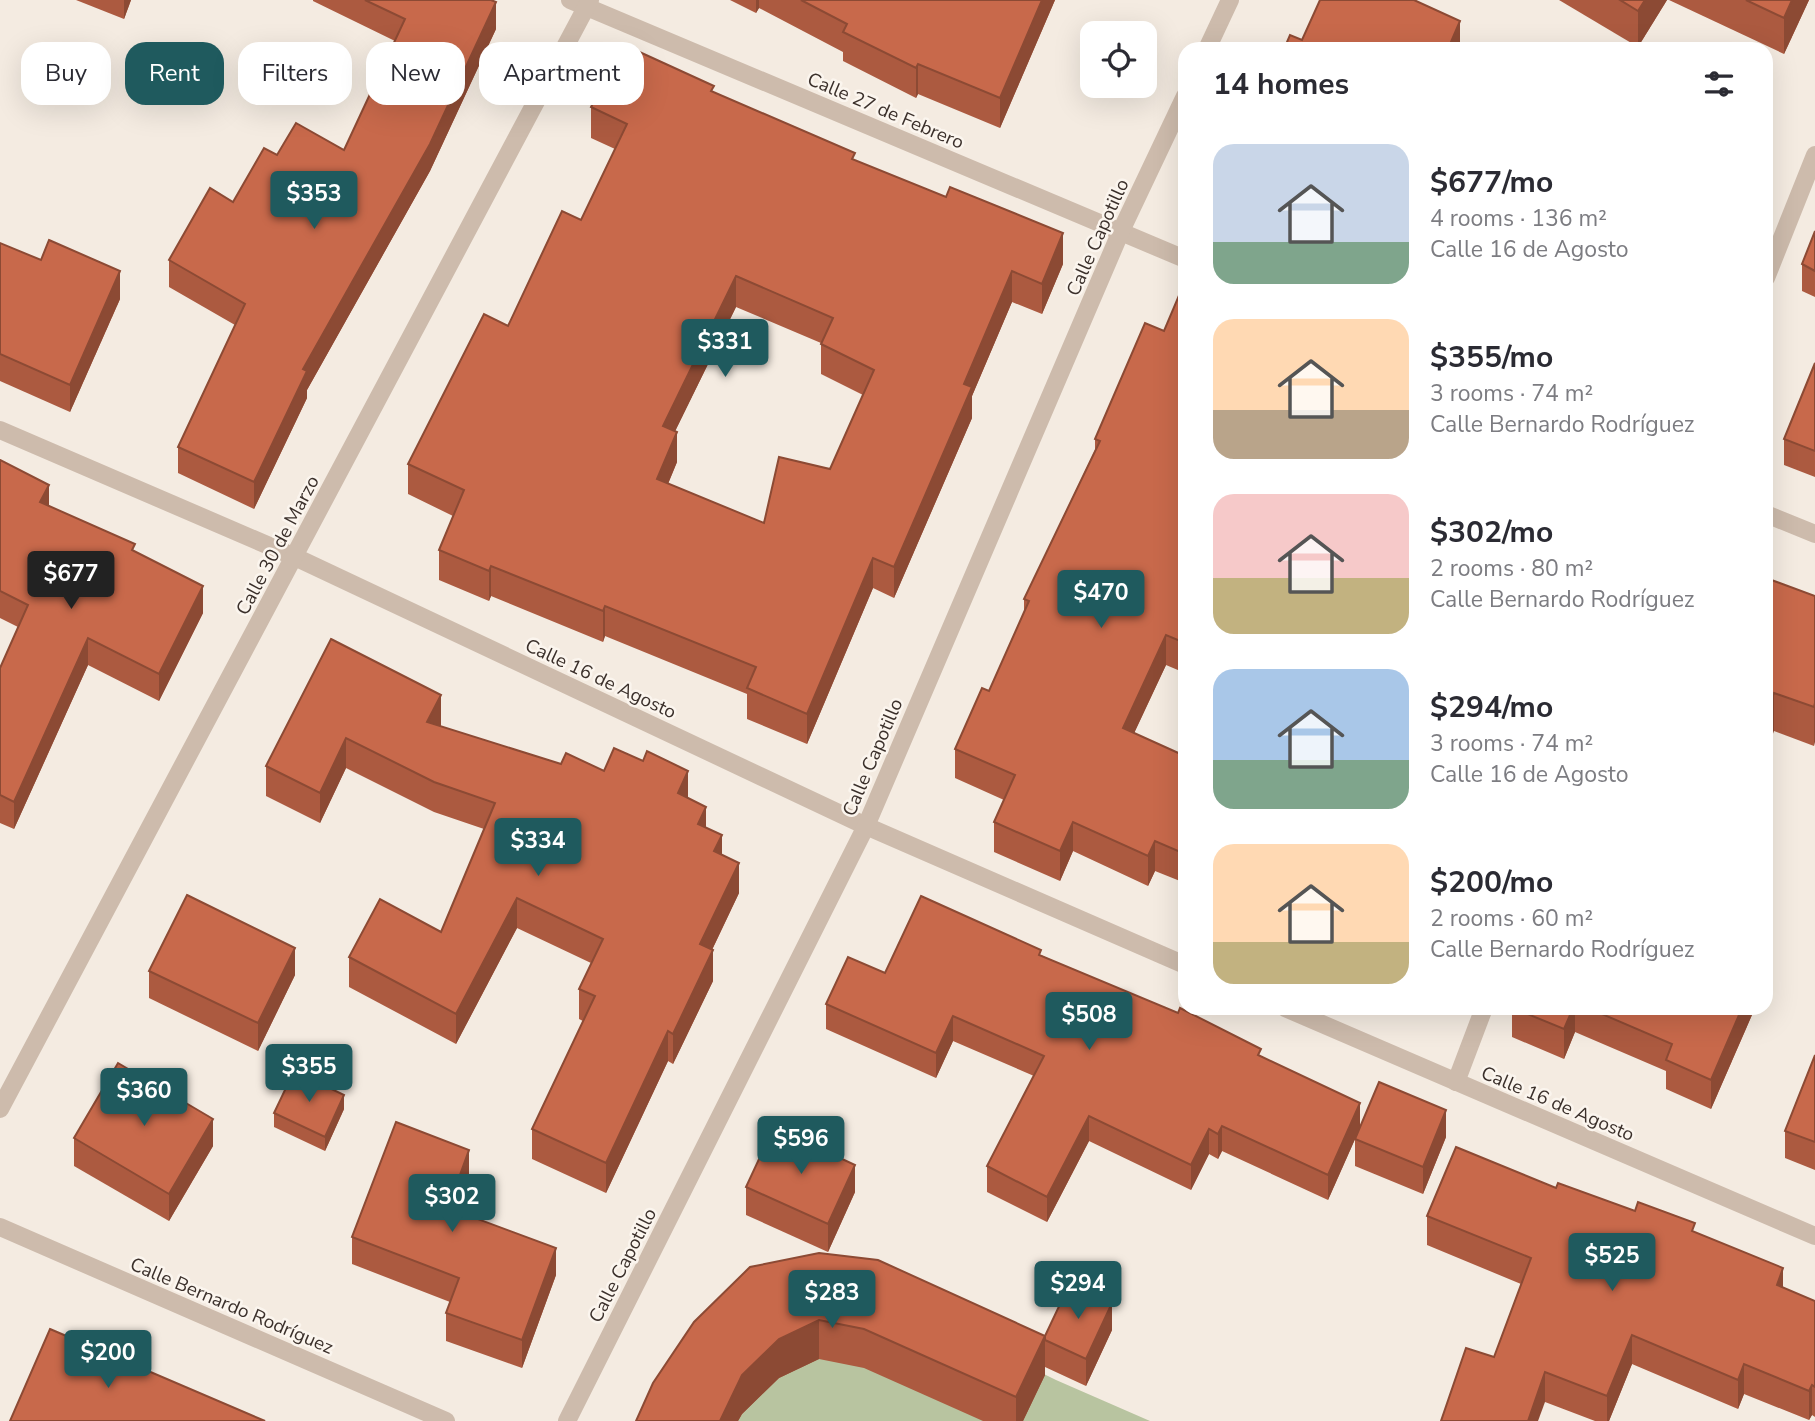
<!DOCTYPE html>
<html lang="en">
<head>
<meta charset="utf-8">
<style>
	body { margin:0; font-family:"Nunito Sans",sans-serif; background:#f7f7f7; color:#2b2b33; height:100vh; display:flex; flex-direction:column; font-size:26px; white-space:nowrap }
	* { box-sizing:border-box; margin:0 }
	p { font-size:23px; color:#7c7c81 }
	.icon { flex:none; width:38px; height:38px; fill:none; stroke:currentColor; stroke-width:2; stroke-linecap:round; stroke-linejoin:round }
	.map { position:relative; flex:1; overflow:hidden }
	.side { position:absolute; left:1178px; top:42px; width:595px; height:973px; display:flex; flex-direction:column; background:#fff; border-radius:21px; box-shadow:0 7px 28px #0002 }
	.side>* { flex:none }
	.top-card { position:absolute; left:21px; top:42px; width:665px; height:63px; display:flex; gap:14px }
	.fabs { position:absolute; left:1080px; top:21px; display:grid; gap:14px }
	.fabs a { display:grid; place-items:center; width:77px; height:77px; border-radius:14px; background:#fff; box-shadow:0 7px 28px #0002; font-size:35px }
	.price { position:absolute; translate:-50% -60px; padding:0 16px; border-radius:7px; background:#1f5a5e; color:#fff; font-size:23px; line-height:46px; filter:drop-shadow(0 2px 4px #0008) }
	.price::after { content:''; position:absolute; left:50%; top:42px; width:21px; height:16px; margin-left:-10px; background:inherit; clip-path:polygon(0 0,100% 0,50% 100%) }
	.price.active { background:#222; color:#fff }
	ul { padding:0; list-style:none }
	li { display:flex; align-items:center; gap:21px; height:175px; padding:0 35px }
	li span { display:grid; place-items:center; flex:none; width:196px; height:140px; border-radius:21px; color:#555 }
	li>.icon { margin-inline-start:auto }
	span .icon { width:84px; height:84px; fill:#fffc; stroke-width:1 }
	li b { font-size:30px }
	h2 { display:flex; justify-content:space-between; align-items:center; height:84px; padding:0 35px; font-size:30px }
	.chip { padding:0 24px; border-radius:21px; background:#fff; box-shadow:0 7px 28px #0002; font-size:24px; line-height:63px }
	.chip.active { background:#1f5a5e; color:#fff }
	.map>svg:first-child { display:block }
	.green { fill:#b8c4a0 }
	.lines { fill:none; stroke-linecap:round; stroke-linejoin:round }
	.minor { stroke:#cdbbac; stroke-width:18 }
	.wall { fill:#ac5a40; fill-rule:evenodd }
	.shaded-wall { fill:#8c4a34 }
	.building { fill:#c8694b; stroke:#8c4a34; stroke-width:2; fill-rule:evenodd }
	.labels { text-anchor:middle; stroke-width:5; stroke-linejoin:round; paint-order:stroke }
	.street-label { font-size:19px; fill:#3b302b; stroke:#fbf5ee }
</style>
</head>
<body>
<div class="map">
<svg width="1815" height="1421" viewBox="0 0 1815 1421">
	<rect width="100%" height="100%" fill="#f4ebe1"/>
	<!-- green -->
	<polygon class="green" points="874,1290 1056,1380 1150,1421 640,1421"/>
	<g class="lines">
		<!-- minor -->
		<g class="minor">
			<polyline points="570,0 1185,259"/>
			<polyline points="1207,49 1230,0"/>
			<polyline points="1766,278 1815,155"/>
			<polyline points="0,430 295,557 866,826 1185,965"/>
			<polyline points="1766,514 1815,534"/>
			<polyline points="1285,1008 1815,1236"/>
			<polyline points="1456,1082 1484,1008"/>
			<polyline points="0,1109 590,0"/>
			<polyline points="0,1227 446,1421"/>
			<polyline points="567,1421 866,826 1121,231 1185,96"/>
		</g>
	</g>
	<!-- wall -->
	<g class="wall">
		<polygon points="76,0 131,0 124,19"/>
		<polygon points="313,0 491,0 496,29 430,171 307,390 307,398 254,509 178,473 178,447 235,325 169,287 169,260 233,202 277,155 344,150 395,41 313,1"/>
		<polygon points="730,0 1055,0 1000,128 918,94 916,98 843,61 843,52 759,8 756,13"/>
		<polygon points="1559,0 1667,0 1638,47"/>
		<polygon points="1669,0 1809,0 1784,54"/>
		<path d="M 714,92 L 855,160 L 1063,264 L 1042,314 L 1012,302 L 972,396 L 972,418 L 894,598 L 873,588 L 807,744 L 747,719 L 747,694 L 605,636 L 603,642 L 491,596 L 489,601 L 439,580 L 439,550 L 453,516 L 408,494 L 408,464 L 508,326 L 581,220 L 615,149 L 591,138 L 591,107 ZM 736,307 L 821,343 L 821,374 L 863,395 L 830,469 L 764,523 L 668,484 L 677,462 L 675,431 Z"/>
		<polygon points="1815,231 1815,297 1802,291 1802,264"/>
		<polygon points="0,243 120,299 70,412 0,381"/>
		<polygon points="1185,295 1185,673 1166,665 1134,733 1185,756 1185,883 1155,871 1148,886 1073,851 1060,881 994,852 994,822 1004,800 955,778 955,749 989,691 1024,614 1024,599 1095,450 1095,439 1164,331"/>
		<polygon points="1815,363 1815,477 1784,465 1784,439"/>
		<polygon points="0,460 49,506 135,552 203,613 159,701 88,665 14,829 0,823 0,668 18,627 0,618"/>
		<polygon points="1766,578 1815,596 1814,746 1774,731"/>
		<polygon points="441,695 441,727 561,764 604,771 688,798 722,855 739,893 712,950 713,981 673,1064 668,1061 606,1193 532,1159 532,1129 583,1021 579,1019 579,989 591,963 517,928 456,1044 349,987 349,957 441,932 484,829 434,812 346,768 320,823 266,796 266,766"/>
		<polygon points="1041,955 1261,1057 1360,1127 1446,1137 1423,1194 1355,1166 1355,1139 1328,1200 1222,1151 1218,1159 1209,1154 1191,1190 1089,1141 1047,1222 987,1192 987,1166 1034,1076 953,1041 936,1078 826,1029 826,1004 885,973"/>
		<polygon points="149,971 295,975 258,1051 149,998"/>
		<polygon points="1512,1008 1755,1008 1711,1109 1666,1089 1666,1071 1575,1032 1564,1059 1512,1037"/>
		<polygon points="1815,1055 1815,1170 1785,1158 1785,1131"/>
		<polygon points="344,1109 325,1151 274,1127 274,1113"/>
		<polygon points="74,1138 213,1146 169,1221 74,1166"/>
		<polygon points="469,1177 457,1212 556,1275 522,1368 446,1341 446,1313 450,1302 352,1264 352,1237"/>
		<polygon points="746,1187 855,1192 828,1252 746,1215"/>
		<polygon points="1556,1188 1695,1233 1783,1288 1815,1301 1815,1417 1812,1415 1809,1420 1744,1394 1738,1409 1632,1364 1609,1421 1595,1421 1545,1402 1494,1357 1521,1284 1427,1245 1427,1216"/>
		<polygon points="750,1267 1045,1336 1112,1330 1086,1386 1045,1367 1045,1375 1023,1421 983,1421 864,1368 819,1359 779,1378 742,1414 738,1421 636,1421"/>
	</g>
	<!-- shaded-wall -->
	<g class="shaded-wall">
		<polygon points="124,0 131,0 124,19"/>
		<polygon points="756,0 759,0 759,8 756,13"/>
		<polygon points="1042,0 1055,0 1000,128 1000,98"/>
		<polygon points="1645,0 1667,0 1638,47 1638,11"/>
		<polygon points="1792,0 1809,0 1784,54 1784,18"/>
		<polygon points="496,2 496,29 430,171 307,390 307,398 254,509 254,482 303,369"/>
		<polygon points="1460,21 1460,49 1448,49"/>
		<polygon points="918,64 918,94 916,98 916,68"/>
		<polygon points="1063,233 1063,264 1042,314 1042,284"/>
		<polygon points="120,271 120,299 70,412 70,385"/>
		<polygon points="1012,271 1012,302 972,396 972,418 894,598 894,567 964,384"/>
		<polygon points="736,276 736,307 663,456 663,426"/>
		<polygon points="677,432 677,462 657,510 657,479"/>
		<polygon points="49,485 49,512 40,502"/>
		<polygon points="873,558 873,588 807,744 807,714"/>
		<polygon points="491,566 491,596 489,601 489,571"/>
		<polygon points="203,586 203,613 159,701 159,674"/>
		<polygon points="605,606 605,636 603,642 603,611"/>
		<polygon points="1166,635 1166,665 1123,757 1123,728"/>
		<polygon points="88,638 88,665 14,829 14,802"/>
		<polygon points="1774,693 1774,731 1766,753 1766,715"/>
		<polygon points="441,695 441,726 427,753 427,722"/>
		<polygon points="1815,703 1815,742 1814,746 1814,707"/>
		<polygon points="346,738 346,768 320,823 320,793"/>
		<polygon points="688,771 688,801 678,793"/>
		<polygon points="706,807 706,837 698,824"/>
		<polygon points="1073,822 1073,851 1060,881 1060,851"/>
		<polygon points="722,835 722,865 714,851"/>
		<polygon points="1155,841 1155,871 1148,886 1148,856"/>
		<polygon points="739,863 739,893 700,975 700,944"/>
		<polygon points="517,898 517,928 456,1044 456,1014"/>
		<polygon points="1769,946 1769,975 1766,984 1766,954"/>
		<polygon points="295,948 295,975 258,1051 258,1023"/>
		<polygon points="713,950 713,981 673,1064 673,1034"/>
		<polygon points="1573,1008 1575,1008 1575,1032 1564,1059 1564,1029"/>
		<polygon points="1742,1008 1755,1008 1711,1109 1711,1080"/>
		<polygon points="953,1016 953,1041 936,1078 936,1053"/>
		<polygon points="668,1031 668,1061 606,1193 606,1163"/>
		<polygon points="344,1095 344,1109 325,1151 325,1137"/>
		<polygon points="1360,1103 1360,1128 1328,1200 1328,1175"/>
		<polygon points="1446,1110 1446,1137 1423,1194 1423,1167"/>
		<polygon points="1089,1116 1089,1141 1047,1222 1047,1197"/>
		<polygon points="213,1119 213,1146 169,1221 169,1194"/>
		<polygon points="1222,1126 1222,1151 1218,1159 1218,1134"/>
		<polygon points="1209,1129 1209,1154 1191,1190 1191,1165"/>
		<polygon points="469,1150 469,1177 448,1236 448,1208"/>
		<polygon points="855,1165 855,1192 828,1252 828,1224"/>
		<polygon points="556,1248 556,1275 522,1368 522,1340"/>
		<polygon points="1783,1268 1783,1298 1777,1285"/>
		<polygon points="1112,1303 1112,1330 1086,1386 1086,1359"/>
		<polygon points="819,1320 819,1359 779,1378 742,1414 738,1421 720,1421 742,1375 779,1339"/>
		<polygon points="1632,1335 1632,1364 1609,1421 1607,1421 1607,1396"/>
		<polygon points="1045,1336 1045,1375 1023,1421 1016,1421 1016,1397"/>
		<polygon points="1744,1364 1744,1394 1738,1409 1738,1380"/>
		<polygon points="1545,1372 1545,1402 1538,1421 1528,1421"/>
		<polygon points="1812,1385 1812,1415 1809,1420 1809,1391"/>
	</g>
	<!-- building -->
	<g class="building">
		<polygon points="365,0 491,0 496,2 430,144 303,369 307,371 254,482 178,447 245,304 169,260 210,188 233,202 264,148 277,155 296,123 344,150 405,19"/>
		<polygon points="801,0 1042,0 1000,98 918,64 916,68 843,32 847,24"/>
		<polygon points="1320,0 1414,0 1460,21 1448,49 1284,49 1290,35 1302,40"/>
		<polygon points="1620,0 1645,0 1638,11"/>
		<polygon points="1746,0 1792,0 1784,18"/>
		<path d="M 622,44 L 714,86 L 711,91 L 855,153 L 852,159 L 946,197 L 950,187 L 1063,233 L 1042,284 L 1012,271 L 964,384 L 972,387 L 894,567 L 873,558 L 807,714 L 747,688 L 756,667 L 605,606 L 603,611 L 491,566 L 489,571 L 439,550 L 464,490 L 408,464 L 484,314 L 508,326 L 562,211 L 581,220 L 627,124 L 591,107 ZM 736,276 L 833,318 L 821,344 L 874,370 L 830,469 L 779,457 L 764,523 L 657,479 L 677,432 L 663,426 Z"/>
		<polygon points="1815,231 1815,271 1802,264"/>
		<polygon points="49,240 120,271 70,385 0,354 0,243 41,260"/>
		<polygon points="1180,293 1185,295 1185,643 1166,635 1123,728 1185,756 1185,854 1155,841 1148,856 1073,822 1060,851 994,822 1015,775 955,749 982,688 989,691 1029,601 1024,599 1100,441 1095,439 1145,323 1164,331"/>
		<polygon points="1815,363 1815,451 1784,439"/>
		<polygon points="0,460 49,485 40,502 135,544 132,550 203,586 159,674 88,638 14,802 0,795 0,668 28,605 0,591"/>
		<polygon points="1766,578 1815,596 1815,703 1814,707 1774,693 1766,715"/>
		<polygon points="331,639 441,695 427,722 561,764 566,753 604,771 614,748 643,761 647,751 688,771 678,793 706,807 698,824 722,835 714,851 739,863 700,944 713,950 673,1034 668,1031 606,1163 532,1129 595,996 579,989 603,939 517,898 456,1014 349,957 380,899 441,932 495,803 434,782 346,738 320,793 266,766"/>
		<polygon points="187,895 295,948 258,1023 149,971"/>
		<polygon points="921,896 1041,950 1039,955 1178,1013 1180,1008 1261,1049 1258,1055 1360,1103 1328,1175 1222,1126 1218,1134 1209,1129 1191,1165 1089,1116 1047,1197 987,1166 1044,1056 953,1016 936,1053 826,1004 848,957 885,973"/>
		<polygon points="1766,944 1769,946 1766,954"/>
		<polygon points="1513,1008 1573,1008 1564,1029"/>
		<polygon points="1588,1008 1742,1008 1711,1080 1666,1060 1672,1044"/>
		<polygon points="1815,1055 1815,1142 1785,1131"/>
		<polygon points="118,1063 213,1119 169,1194 74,1138"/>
		<polygon points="294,1071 344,1095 325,1137 274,1113"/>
		<polygon points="1379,1082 1446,1110 1423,1167 1355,1139"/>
		<polygon points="396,1122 469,1150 448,1208 556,1248 522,1340 446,1313 459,1278 352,1237"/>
		<polygon points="774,1127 855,1165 828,1224 746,1187"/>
		<polygon points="1456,1147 1556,1188 1558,1183 1635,1211 1638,1202 1695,1223 1692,1231 1783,1268 1777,1285 1815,1301 1815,1387 1812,1385 1809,1391 1744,1364 1738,1380 1632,1335 1607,1396 1545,1372 1528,1421 1441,1421 1466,1348 1494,1357 1531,1258 1427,1216"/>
		<polygon points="819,1253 878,1260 1045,1336 1016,1397 864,1329 819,1320 779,1339 742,1375 720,1421 636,1421 653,1383 694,1322 750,1267"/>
		<polygon points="1070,1283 1112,1303 1086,1359 1045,1340 1045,1336"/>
		<polygon points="50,1329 265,1421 10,1421"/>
	</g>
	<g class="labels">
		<!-- street labels -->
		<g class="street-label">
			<text transform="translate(886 110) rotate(23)" y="7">Calle 27 de Febrero</text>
			<text transform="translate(1097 237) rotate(-66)" y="7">Calle Capotillo</text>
			<text transform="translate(277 545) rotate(-62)" y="7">Calle 30 de Marzo</text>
			<text transform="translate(601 678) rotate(25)" y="7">Calle 16 de Agosto</text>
			<text transform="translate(872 757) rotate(-67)" y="7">Calle Capotillo</text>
			<text transform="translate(1558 1103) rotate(23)" y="7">Calle 16 de Agosto</text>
			<text transform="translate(622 1265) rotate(-63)" y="7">Calle Capotillo</text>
			<text transform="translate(232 1305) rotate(23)" y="7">Calle Bernardo Rodríguez</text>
		</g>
	</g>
</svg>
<div class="fabs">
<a><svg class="icon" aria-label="locate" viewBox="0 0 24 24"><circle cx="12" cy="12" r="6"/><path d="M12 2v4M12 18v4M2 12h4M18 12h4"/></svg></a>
</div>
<b class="price" style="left:314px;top:231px">$353</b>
<b class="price" style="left:725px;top:379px">$331</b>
<b class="price active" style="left:71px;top:611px">$677</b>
<b class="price" style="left:1101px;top:630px">$470</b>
<b class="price" style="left:538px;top:878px">$334</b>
<b class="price" style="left:1089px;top:1052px">$508</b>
<b class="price" style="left:309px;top:1104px">$355</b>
<b class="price" style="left:144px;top:1128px">$360</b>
<b class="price" style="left:801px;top:1176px">$596</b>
<b class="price" style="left:452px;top:1234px">$302</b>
<b class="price" style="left:1612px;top:1293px">$525</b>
<b class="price" style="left:1078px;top:1321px">$294</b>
<b class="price" style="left:832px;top:1330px">$283</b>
<b class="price" style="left:108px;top:1390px">$200</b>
<div class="top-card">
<a class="chip">Buy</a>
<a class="chip active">Rent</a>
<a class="chip">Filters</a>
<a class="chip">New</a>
<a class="chip">Apartment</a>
</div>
<section class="side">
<h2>14 homes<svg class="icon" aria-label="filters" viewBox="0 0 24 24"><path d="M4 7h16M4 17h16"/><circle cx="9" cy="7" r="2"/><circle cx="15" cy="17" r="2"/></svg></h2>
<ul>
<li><span style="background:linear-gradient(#c9d6e8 70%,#7fa58c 0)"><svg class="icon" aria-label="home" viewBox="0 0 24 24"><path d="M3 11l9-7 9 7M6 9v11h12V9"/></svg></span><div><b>$677/mo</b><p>4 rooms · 136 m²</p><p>Calle 16 de Agosto</p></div></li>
<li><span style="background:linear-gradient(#ffd9b3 65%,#b9a48a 0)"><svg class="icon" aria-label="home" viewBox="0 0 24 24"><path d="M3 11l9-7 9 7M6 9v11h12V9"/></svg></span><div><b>$355/mo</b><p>3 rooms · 74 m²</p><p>Calle Bernardo Rodríguez</p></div></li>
<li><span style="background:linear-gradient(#f6c9c9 60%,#c2b280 0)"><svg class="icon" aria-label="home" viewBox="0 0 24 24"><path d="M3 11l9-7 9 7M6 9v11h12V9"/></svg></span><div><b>$302/mo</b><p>2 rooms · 80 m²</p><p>Calle Bernardo Rodríguez</p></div></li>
<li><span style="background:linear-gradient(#a9c7e8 65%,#7fa58c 0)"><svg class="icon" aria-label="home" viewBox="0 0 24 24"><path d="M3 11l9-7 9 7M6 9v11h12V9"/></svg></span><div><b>$294/mo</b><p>3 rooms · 74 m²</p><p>Calle 16 de Agosto</p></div></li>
<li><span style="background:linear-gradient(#ffd9b3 70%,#c2b280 0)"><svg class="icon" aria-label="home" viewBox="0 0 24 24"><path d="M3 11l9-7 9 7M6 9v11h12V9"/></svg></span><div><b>$200/mo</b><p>2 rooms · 60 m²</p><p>Calle Bernardo Rodríguez</p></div></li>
</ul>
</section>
</div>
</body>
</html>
